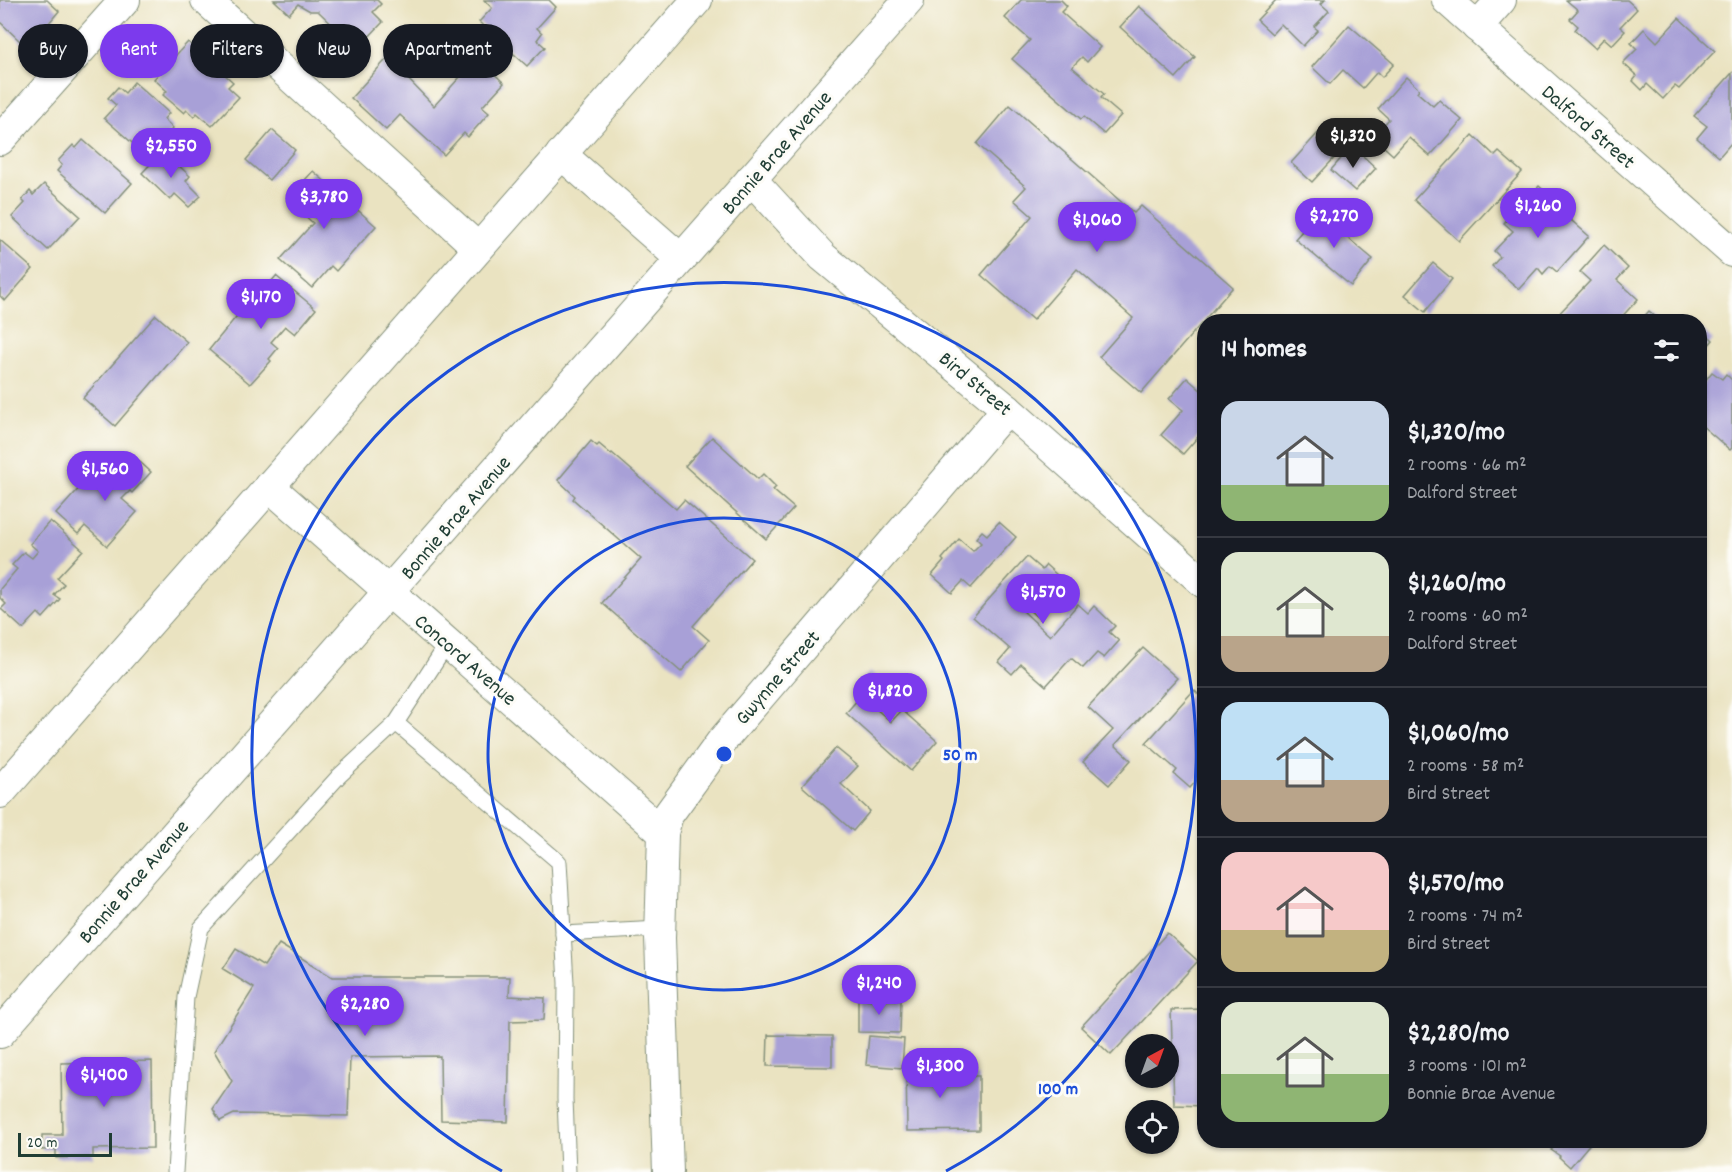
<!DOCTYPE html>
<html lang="en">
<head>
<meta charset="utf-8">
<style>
	body { margin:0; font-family:Dekko,sans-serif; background:#20242c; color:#f1f3f6; height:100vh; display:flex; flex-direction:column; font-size:22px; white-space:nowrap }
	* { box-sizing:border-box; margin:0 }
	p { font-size:20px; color:#9ea1a6 }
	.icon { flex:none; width:33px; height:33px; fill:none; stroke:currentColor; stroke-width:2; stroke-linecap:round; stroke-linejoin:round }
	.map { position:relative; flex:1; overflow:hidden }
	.drawer { position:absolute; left:1197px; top:314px; width:510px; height:834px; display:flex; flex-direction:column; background:#171b24; border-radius:24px; box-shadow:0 2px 4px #0004 }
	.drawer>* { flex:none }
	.top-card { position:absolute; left:18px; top:24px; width:570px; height:54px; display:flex; gap:12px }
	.needle { width:39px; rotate:41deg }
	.fabs { position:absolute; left:1125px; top:1034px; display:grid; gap:12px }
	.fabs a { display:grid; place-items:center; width:54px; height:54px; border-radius:50%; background:#171b24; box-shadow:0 2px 4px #0004; font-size:30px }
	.scale { position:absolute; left:18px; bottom:15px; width:94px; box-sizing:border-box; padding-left:6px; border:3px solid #1f3d34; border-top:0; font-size:16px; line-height:21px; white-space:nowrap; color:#1f3d34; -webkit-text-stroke:4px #fdfcf7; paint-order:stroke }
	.price { position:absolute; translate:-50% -51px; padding:0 14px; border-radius:21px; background:#7c3aed; color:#fff; font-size:20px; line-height:39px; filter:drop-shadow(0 2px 3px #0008) }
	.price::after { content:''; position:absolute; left:50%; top:36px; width:18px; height:14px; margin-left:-9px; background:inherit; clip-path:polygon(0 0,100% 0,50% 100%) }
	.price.on { background:#222; color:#fff }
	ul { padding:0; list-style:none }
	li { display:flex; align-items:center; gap:18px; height:150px; padding:0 24px }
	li+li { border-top:2px solid #363941 }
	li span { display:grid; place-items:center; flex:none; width:168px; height:120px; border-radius:18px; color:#555 }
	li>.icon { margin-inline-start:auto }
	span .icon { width:72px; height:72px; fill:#fffc; stroke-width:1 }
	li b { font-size:26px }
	h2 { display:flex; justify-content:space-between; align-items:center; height:72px; padding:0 24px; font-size:26px }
	.tag { padding:0 21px; border-radius:27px; background:#171b24; box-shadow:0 2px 4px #0004; font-size:21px; line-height:54px }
	.tag.on { background:#7c3aed; color:#fff }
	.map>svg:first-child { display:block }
	.building { fill:#a8a0d7 }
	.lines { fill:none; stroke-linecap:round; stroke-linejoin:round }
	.lane-casing { stroke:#84907a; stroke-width:17 }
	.street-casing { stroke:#84907a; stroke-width:32 }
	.lane { stroke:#fff; stroke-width:15 }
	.street { stroke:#fff; stroke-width:30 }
	.ring { fill:none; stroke:#1d4ed8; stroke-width:3 }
	.labels { text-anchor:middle; stroke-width:6; stroke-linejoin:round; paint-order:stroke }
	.street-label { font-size:21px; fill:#1f3d34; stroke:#fdfcf7 }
	.centre { fill:#1d4ed8; stroke:#fdfcf7; stroke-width:3 }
	.ring-label { font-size:18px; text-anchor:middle; font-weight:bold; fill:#1d4ed8; stroke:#fdfcf7; stroke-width:6; stroke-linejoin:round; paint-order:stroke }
</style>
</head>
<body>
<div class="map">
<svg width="1732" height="1172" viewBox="0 0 1732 1172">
	<rect width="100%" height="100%" fill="#fdfcf7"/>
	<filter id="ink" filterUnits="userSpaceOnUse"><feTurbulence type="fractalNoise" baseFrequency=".0167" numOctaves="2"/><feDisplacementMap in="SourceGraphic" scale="12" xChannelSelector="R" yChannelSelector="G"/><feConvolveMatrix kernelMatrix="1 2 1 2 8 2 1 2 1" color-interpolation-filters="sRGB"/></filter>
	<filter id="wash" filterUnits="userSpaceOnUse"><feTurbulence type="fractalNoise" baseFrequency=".008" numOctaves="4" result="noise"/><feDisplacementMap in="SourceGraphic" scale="24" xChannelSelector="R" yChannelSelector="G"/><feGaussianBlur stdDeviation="1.35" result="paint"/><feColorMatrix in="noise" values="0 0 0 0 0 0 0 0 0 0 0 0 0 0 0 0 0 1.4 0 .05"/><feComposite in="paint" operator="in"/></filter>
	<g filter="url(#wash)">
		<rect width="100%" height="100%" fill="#eae3c1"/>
		<g id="blocks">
			<!-- building -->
			<g class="building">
				<polygon points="0,0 47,0 59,11 43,30 38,26 22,43 0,22"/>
				<polygon points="274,0 377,0 381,4 373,12 383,22 363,43 352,32 346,38 318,11 310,11 298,4 289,14"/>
				<polygon points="484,0 549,0 556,7 537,28 542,33 537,40 545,47 527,66 479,22 492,8"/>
				<polygon points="1021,0 1061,0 1067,6 1061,12 1100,47 1087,62 1082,57 1072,67 1104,94 1101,98 1121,115 1104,134 1084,117 1081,119 1012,59 1030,40 1005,18"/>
				<polygon points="1276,0 1325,0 1321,4 1329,11 1314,27 1318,30 1303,46 1281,24 1272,34 1257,20"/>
				<polygon points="1566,0 1627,0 1637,9 1620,27 1625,31 1612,45 1604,38 1595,48 1575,30 1578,26 1570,19 1578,10"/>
				<polygon points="1139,6 1195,57 1176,78 1120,27"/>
				<polygon points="1679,18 1715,51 1679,89 1675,86 1663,99 1647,84 1642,90 1633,81 1637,76 1623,63 1637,49 1631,43 1644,29 1657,42"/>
				<polygon points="1349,25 1394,64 1382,77 1377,72 1363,88 1343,70 1330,84 1312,67"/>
				<polygon points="188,42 233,82 228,87 239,97 212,126 197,113 194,117 187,110 184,113 163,95 167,91 154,79"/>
				<polygon points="464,45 504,83 482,107 489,113 468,137 464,133 444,155 400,115 386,130 351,98 394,51 413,69 406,77 434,106 460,77 446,64"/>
				<polygon points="1732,73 1732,142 1719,157 1697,138 1707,126 1694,116"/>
				<polygon points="1406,77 1419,89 1417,92 1433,106 1439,100 1462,120 1430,156 1409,137 1393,155 1373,137 1389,119 1378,109"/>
				<polygon points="134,82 169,113 164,119 173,128 148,157 104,118 116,105 108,98 118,87 125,93"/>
				<polygon points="1010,105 1134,213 1141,206 1233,287 1141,393 1099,357 1133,318 1077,269 1033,320 981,275 1032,216 1014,200 1026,187 977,144"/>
				<polygon points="272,130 295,150 269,180 246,160"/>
				<polygon points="1318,133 1339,153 1312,182 1291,163"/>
				<polygon points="1473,135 1495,156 1499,152 1522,172 1459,241 1414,200"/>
				<polygon points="83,140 132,183 105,213 57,171 62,165 58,161 73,145 76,148"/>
				<polygon points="1352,146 1376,168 1355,191 1331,170"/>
				<polygon points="163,151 190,176 186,181 201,196 189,207 175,194 170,200 142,173"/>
				<polygon points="313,171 376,226 336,271 331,266 312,288 280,260 313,223 287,200"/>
				<polygon points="44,184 80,216 48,250 12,217 25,203 22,200 30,191 33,195"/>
				<polygon points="1539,186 1565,209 1563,213 1589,236 1557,272 1550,266 1543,274 1538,268 1519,289 1492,266 1500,257 1494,251 1513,231 1504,223"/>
				<polygon points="1318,213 1373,259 1351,286 1295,239"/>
				<polygon points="0,240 33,269 5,301 0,296"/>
				<polygon points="1604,245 1628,268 1617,280 1638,299 1618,321 1552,321 1590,281 1580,272"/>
				<polygon points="1433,263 1452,279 1425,312 1405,295"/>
				<polygon points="276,276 316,309 295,334 285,326 271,342 278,348 269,359 271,361 250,384 209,350 240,312 243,315"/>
				<polygon points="1649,311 1660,321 1640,321"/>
				<polygon points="156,315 187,342 115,426 83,398"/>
				<polygon points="1700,328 1713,340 1700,355"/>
				<polygon points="1712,372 1722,379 1726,374 1732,380 1732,448 1730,450 1700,424 1700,387"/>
				<polygon points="1187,378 1204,393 1204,430 1183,454 1161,435 1183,410 1169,399"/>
				<polygon points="712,437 758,479 763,474 776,487 773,490 794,508 766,539 685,466"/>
				<polygon points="591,441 597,446 599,444 611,454 612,453 676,509 684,500 752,559 693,626 709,640 681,672 602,603 641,559 573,499 575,496 558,480"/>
				<polygon points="129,452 151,472 132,493 130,491 122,499 137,512 107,546 85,526 78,534 56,514 92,474 109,489 117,480 109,474"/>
				<polygon points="50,521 83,550 57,578 64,584 54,595 60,599 43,618 38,613 23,629 1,609 6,604 0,598 0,589 17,569 12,565 24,552 32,558 38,551 30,544"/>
				<polygon points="999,522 1016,537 971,588 963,581 952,593 932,575 944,561 942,559 959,539 973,551 981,543 976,538 982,531 987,535"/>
				<polygon points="1027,557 1042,570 1046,565 1068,585 1039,619 1027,608 1024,612 1050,636 1078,604 1088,613 1094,606 1115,626 1109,632 1119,641 1104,658 1097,653 1083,668 1071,658 1046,686 1021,664 1012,674 999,662 1010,649 973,617"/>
				<polygon points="1143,648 1177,678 1115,745 1131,760 1109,785 1083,762 1113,730 1088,707"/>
				<polygon points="870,671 893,691 882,704 880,703 875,708 891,722 902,710 937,741 911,771 846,713 865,691 858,685"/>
				<polygon points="1194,690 1204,700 1204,772 1190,788 1174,774 1177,770 1146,743"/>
				<polygon points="836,748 858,766 841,784 870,811 853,831 802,786"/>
				<polygon points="1167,933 1198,961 1111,1055 1081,1027"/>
				<polygon points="279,944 332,977 510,977 509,996 545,998 544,1020 510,1021 508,1122 441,1120 440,1056 350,1057 348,1116 234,1114 220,1121 213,1109 232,1081 214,1051 254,988 223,969 236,949 264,966"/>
				<polygon points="858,999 901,1000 900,1033 858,1032"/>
				<polygon points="1204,1009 1204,1106 1174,1105 1171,1010"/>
				<polygon points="768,1035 832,1036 832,1067 767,1066"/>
				<polygon points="869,1036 904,1039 902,1068 866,1065"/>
				<polygon points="939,1060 939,1076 979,1076 979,1130 907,1131 906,1061"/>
				<polygon points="152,1061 153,1148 93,1149 93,1157 56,1158 56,1149 42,1150 42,1135 62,1135 61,1063"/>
				<polygon points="1544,1140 1593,1140 1570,1167 1559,1157 1560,1156 1551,1150 1553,1148"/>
			</g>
		</g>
	</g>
	<g filter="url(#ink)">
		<use href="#blocks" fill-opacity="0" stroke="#84907a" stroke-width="1.5"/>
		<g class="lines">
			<defs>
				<g id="lane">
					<polyline points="396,723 448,643"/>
					<polyline points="563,934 660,929"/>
					<polyline points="175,1172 186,997 201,928 339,776 396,723 559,862 566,983 565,1099 568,1172"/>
				</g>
				<g id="street">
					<polyline points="206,0 478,248"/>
					<polyline points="1447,0 1732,252"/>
					<polyline points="1477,27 1501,0"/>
					<polyline points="0,140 125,0"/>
					<polyline points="561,154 681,259"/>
					<polyline points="751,179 823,257 1007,409 1204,583"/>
					<polyline points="269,486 663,833"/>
					<polyline points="0,793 697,0"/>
					<polyline points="0,1033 909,0"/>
					<polyline points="668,1172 660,938 663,833 668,815 721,742 1007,409"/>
				</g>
			</defs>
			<!-- lane casing -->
			<use href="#lane" class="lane-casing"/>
			<!-- street casing -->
			<use href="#street" class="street-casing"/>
			<!-- lane -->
			<use href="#lane" class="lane"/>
			<!-- street -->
			<use href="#street" class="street"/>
		</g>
	</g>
	<!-- distance rings -->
	<g class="ring">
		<circle cx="724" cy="754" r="236"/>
		<path d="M502 1171A472 472 0 1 1 946 1171"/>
	</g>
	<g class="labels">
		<!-- street labels -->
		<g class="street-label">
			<text transform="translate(1589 126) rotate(41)" y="7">Dalford Street</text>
			<text transform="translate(776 152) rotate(-49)" y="7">Bonnie Brae Avenue</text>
			<text transform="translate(976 383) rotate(40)" y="7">Bird Street</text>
			<text transform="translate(455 517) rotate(-49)" y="7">Bonnie Brae Avenue</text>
			<text transform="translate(466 659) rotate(41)" y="7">Concord Avenue</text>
			<text transform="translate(777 677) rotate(-49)" y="7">Gwynne Street</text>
			<text transform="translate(133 881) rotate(-49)" y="7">Bonnie Brae Avenue</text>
		</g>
	</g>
	<circle cx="724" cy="754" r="9" class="centre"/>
	<g class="ring-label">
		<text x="960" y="760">50 m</text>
		<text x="1058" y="1094">100 m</text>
	</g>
</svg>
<div class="fabs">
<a><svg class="needle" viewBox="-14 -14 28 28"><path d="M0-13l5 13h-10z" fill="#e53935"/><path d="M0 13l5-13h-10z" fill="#9ea1a6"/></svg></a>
<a><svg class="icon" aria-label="locate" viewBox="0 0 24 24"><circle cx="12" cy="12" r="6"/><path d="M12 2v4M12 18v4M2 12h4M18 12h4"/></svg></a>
</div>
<div class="scale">20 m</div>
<b class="price on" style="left:1353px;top:169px">$1,320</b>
<b class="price" style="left:171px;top:179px">$2,550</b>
<b class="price" style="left:324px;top:230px">$3,780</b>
<b class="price" style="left:1538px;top:239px">$1,260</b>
<b class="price" style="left:1334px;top:249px">$2,270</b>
<b class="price" style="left:1097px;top:253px">$1,060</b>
<b class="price" style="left:261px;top:330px">$1,170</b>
<b class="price" style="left:105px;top:502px">$1,560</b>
<b class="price" style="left:1043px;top:625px">$1,570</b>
<b class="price" style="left:890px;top:724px">$1,820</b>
<b class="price" style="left:879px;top:1016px">$1,240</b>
<b class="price" style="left:365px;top:1037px">$2,280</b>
<b class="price" style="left:940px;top:1099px">$1,300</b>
<b class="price" style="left:104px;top:1108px">$1,400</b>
<div class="top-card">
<a class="tag">Buy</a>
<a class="tag on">Rent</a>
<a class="tag">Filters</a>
<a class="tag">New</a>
<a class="tag">Apartment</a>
</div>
<section class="drawer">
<h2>14 homes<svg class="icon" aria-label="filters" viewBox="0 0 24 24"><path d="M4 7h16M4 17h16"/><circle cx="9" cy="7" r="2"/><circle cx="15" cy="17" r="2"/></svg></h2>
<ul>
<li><span style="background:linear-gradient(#c9d6e8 70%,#8fb573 0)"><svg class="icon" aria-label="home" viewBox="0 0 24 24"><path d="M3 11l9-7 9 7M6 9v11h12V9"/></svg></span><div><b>$1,320/mo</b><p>2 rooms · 66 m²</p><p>Dalford Street</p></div></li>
<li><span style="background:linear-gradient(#dfe7d0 70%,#b9a48a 0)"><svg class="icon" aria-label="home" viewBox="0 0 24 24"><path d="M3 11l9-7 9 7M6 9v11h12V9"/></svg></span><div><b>$1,260/mo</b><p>2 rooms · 60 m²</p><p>Dalford Street</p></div></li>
<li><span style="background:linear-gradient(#bfe0f5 65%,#b9a48a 0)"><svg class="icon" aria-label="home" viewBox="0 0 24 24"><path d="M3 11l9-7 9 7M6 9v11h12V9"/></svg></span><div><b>$1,060/mo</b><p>2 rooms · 58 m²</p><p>Bird Street</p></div></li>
<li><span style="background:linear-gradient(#f6c9c9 65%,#c2b280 0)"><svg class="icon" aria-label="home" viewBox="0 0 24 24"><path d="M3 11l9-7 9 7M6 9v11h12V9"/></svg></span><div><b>$1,570/mo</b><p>2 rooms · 74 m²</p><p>Bird Street</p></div></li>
<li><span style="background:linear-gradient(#dfe7d0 60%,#8fb573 0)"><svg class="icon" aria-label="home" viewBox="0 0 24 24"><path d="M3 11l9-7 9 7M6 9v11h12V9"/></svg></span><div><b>$2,280/mo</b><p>3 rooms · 101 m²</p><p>Bonnie Brae Avenue</p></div></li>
</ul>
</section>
</div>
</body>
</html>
